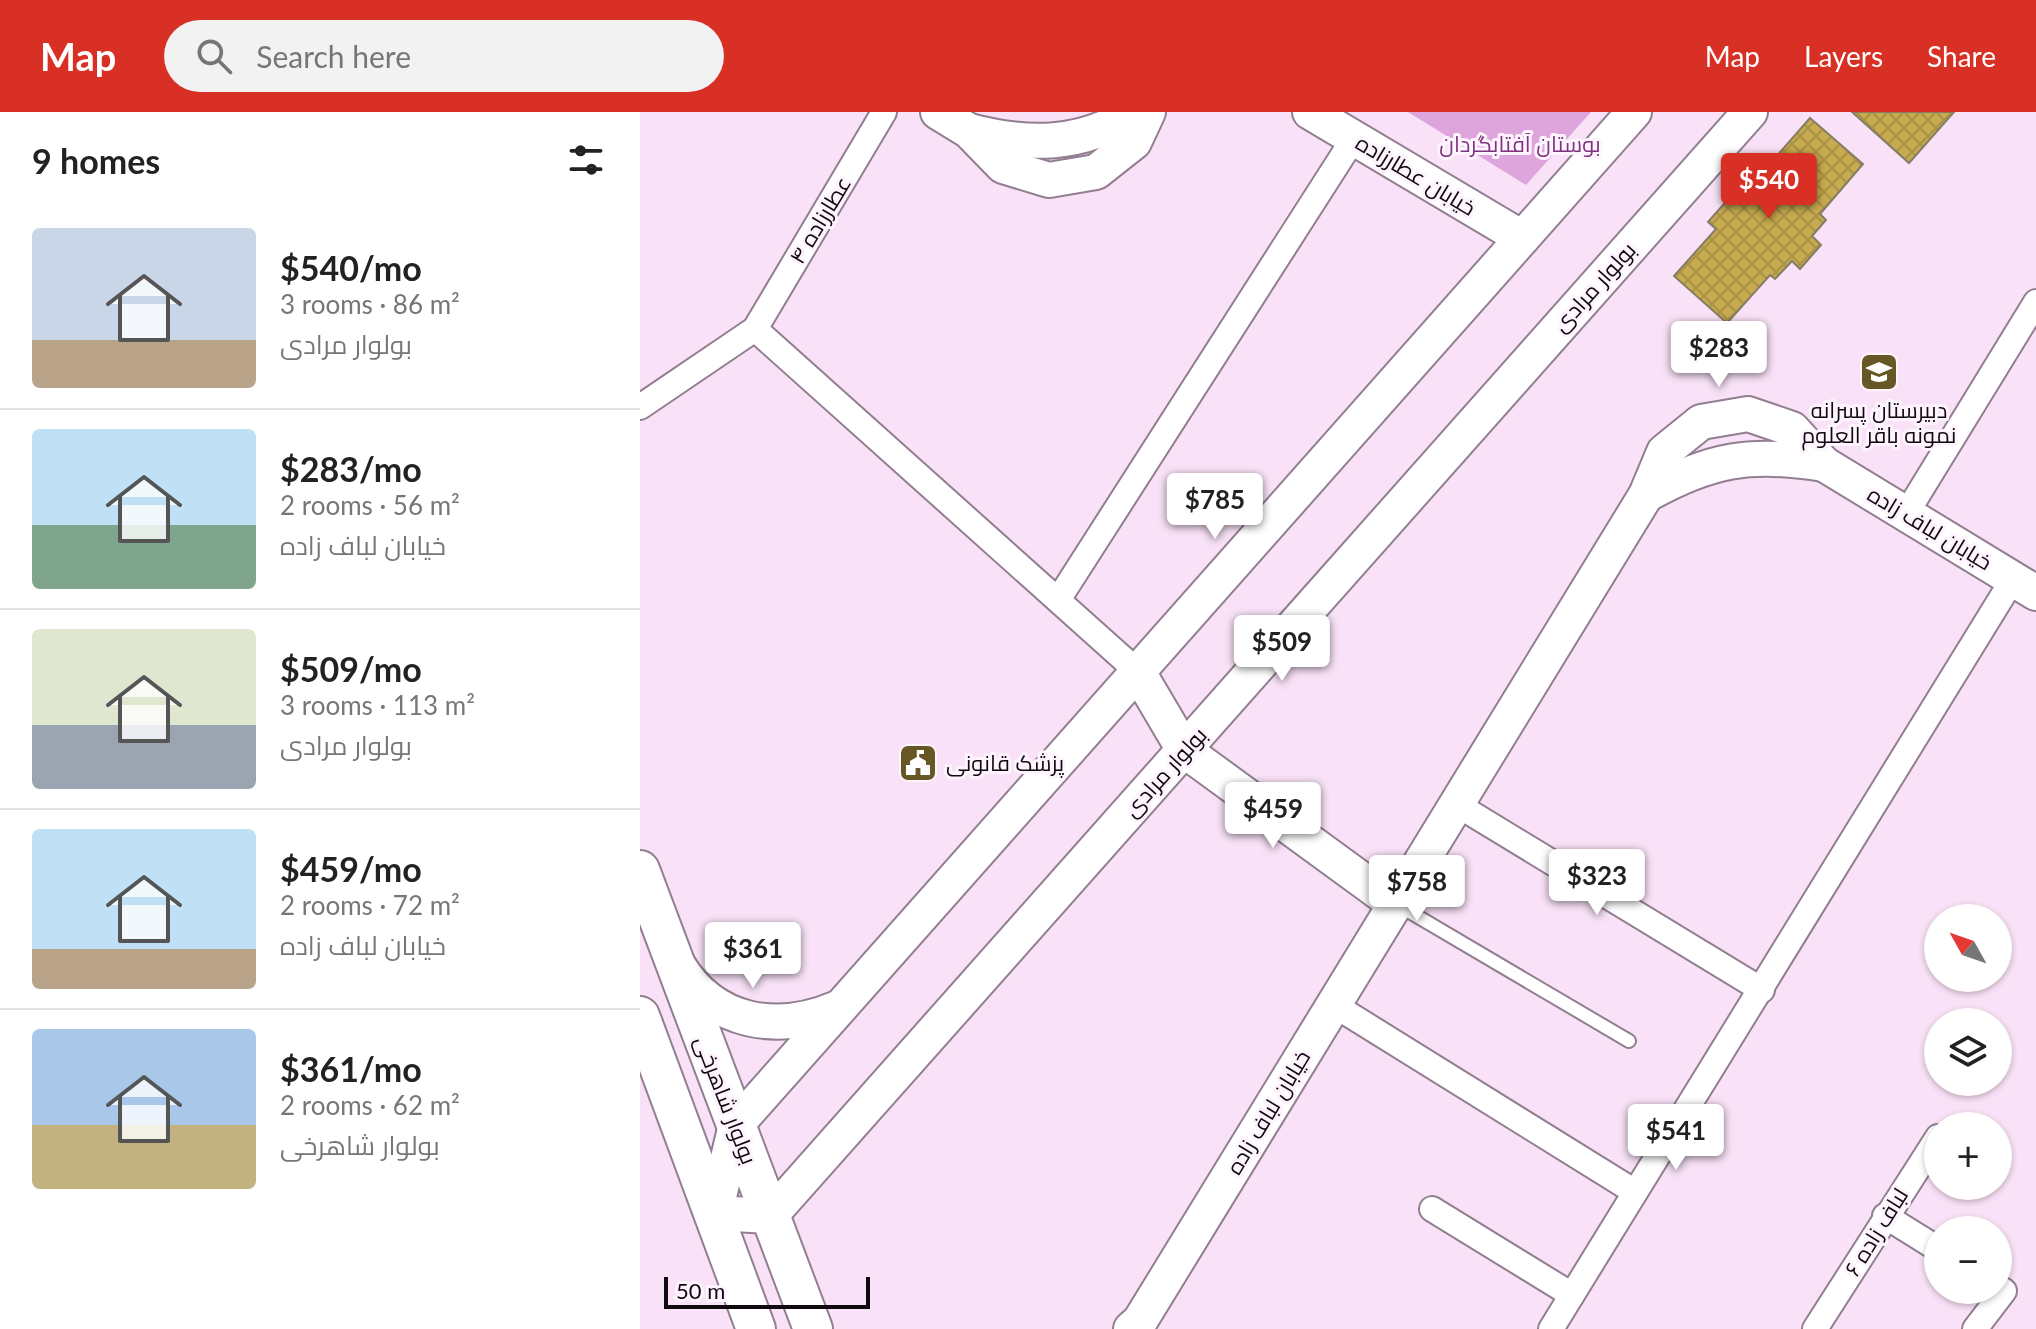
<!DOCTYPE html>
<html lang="en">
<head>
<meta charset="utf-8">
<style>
	body { margin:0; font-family:Lato,Cairo,sans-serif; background:#f2f2f2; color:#222; height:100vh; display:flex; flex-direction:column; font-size:30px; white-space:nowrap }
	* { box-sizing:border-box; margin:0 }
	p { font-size:26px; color:#767676 }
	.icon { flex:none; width:44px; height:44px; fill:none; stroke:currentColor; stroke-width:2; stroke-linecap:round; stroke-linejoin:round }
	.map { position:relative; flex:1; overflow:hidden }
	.drawer { display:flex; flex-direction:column; background:#fff; width:640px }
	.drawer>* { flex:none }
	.needle { width:52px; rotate:310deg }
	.buttons { position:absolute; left:1284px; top:792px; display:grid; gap:16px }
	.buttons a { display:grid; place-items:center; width:88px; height:88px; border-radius:50%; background:#fff; box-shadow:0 2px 6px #0004; font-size:40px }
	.scale { position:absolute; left:24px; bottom:20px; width:206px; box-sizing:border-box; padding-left:8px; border:4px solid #100910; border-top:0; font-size:22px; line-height:28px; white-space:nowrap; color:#100910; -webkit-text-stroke:6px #fdf4fd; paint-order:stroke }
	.price { position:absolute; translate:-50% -68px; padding:0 18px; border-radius:8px; background:#fff; color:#222; font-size:26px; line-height:52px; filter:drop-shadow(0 2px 4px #0008) }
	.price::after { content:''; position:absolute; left:50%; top:48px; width:24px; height:18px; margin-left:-12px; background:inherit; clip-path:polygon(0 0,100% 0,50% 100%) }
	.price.current { background:#d93025; color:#fff }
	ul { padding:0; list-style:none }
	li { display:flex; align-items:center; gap:24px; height:200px; padding:0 32px }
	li+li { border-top:2px solid #e0e0e0 }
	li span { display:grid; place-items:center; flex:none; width:224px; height:160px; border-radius:8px; color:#555 }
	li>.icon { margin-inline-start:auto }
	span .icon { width:96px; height:96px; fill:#fffc; stroke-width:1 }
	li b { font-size:34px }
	h2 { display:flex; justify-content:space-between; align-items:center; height:96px; padding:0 32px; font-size:34px }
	header { display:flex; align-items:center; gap:48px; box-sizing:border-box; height:112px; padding:0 40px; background:#d93025; color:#fff }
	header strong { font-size:38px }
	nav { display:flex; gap:44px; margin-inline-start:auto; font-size:28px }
	.search { width:560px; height:72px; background:#f2f2f2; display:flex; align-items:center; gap:20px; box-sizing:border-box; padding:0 28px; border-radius:44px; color:#767676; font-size:30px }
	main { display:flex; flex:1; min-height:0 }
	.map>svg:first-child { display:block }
	.green { fill:#dea4dc }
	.building { fill:url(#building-cross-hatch); stroke:#857d64; stroke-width:2 }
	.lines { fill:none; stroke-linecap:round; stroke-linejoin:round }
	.lane-casing { stroke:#927e91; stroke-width:16 }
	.street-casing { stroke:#927e91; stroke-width:28 }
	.secondary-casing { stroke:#927e91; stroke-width:38 }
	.primary-casing { stroke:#927e91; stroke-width:42 }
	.lane { stroke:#fff; stroke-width:12 }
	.street { stroke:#fff; stroke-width:24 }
	.secondary { stroke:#fff; stroke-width:34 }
	.primary { stroke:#fff; stroke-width:38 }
	.labels { text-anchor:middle; stroke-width:6; stroke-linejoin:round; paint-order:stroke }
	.park-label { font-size:22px; fill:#7f3280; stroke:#fdf4fd }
	.street-label { font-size:22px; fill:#100910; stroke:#fdf4fd }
	.poi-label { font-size:22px; fill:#100910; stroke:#fdf4fd }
</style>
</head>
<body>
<header>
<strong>Map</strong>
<div class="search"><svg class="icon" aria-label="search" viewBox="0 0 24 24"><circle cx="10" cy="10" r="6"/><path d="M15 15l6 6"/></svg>Search here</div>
<nav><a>Map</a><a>Layers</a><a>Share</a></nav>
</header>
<main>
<section class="drawer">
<h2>9 homes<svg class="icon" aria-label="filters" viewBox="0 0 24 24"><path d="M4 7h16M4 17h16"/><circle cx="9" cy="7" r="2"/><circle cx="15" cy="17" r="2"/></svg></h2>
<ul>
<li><span style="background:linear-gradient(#c9d6e8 70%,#b9a48a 0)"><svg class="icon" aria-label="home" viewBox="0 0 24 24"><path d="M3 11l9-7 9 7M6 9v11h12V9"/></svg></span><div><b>$540/mo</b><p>3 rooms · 86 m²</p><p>بولوار مرادی</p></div></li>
<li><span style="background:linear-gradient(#bfe0f5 60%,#7fa58c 0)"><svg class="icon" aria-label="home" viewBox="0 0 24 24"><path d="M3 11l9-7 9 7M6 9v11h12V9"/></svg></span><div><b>$283/mo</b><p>2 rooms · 56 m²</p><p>خیابان لباف زاده</p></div></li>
<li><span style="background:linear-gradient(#dfe7d0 60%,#9aa5b1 0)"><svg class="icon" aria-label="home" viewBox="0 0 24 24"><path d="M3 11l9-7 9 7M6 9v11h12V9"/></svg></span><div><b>$509/mo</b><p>3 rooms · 113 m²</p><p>بولوار مرادی</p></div></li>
<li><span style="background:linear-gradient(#bfe0f5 75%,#b9a48a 0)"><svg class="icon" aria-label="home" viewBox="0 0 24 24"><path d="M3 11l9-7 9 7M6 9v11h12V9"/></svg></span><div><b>$459/mo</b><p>2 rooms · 72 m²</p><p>خیابان لباف زاده</p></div></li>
<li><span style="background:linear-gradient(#a9c7e8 60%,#c2b280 0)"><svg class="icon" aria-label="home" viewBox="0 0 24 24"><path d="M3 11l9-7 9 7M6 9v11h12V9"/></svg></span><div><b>$361/mo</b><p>2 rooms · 62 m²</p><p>بولوار شاهرخی</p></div></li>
</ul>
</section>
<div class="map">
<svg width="1396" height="1217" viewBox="0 0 1396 1217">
	<defs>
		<pattern id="building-cross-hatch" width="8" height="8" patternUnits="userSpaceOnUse" patternTransform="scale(2)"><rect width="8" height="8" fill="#c7ab50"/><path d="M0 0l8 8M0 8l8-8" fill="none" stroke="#aa9245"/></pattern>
	</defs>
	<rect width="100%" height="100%" fill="#f9e2f7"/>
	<!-- green -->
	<polygon class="green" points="768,0 951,0 886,73"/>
	<!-- building -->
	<g class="building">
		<polygon points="1212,0 1314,0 1269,51"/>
		<polygon points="1170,6 1223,52 1180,102 1186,108 1172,124 1181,133 1160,157 1152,149 1135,167 1130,163 1087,211 1034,164 1076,117 1068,110 1122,49 1128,54"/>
	</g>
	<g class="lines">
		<defs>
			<polyline id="lane" points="758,793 989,929"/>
			<g id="street">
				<polyline points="115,217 498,560"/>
				<polyline points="0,295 115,217 244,0"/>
				<polyline points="1266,402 1396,190"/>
				<polyline points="418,488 714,26"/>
				<polyline points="816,692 1122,878"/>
				<polyline points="694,893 995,1080"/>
				<polyline points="792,1097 932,1183"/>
				<polyline points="1245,1104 1298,1137"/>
				<polyline points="911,1217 1373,467"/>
				<polyline points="1175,1217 1298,1025"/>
				<polyline points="1335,1217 1364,1179 1358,1175"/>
			</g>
			<g id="secondary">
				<polyline points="298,0 329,19 363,54 409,68 456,60 494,30 508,0"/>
				<polyline points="670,0 882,126"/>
				<polyline points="994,0 96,1013 75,1101 130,1104 1110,0"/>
				<path d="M 329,19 C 387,34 442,35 494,0"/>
				<path d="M 1006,383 C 1070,347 1111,340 1184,352"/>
				<polyline points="498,560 544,638 755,792"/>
				<path d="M 38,853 C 74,912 137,922 198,896"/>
				<polyline points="491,1217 500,1209 1006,383 1024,340 1061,310 1108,302 1152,317 1184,352 1396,481"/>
			</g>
			<g id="primary">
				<polyline points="0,758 173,1217"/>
				<polyline points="0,904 116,1217"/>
			</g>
		</defs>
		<!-- lane casing -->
		<use href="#lane" class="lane-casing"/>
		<!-- street casing -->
		<use href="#street" class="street-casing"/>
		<!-- secondary casing -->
		<use href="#secondary" class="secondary-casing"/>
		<!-- primary casing -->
		<use href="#primary" class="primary-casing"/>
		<!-- lane -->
		<use href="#lane" class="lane"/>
		<!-- street -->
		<use href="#street" class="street"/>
		<!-- secondary -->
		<use href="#secondary" class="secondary"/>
		<!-- primary -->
		<use href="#primary" class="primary"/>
	</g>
	<!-- icons -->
	<defs>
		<symbol id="school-square" viewBox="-11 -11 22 22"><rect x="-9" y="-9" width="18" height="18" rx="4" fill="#665724" stroke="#fdf4fd"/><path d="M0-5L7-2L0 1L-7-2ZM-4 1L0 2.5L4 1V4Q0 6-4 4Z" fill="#fff"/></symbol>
		<symbol id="civic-square" viewBox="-11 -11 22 22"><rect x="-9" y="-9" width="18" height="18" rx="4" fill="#665724" stroke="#fdf4fd"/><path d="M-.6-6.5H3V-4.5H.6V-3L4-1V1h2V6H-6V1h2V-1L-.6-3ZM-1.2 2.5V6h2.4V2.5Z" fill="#fff"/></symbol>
	</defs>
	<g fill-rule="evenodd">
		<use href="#school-square" x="1217" y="238" width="44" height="44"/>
		<use href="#civic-square" x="256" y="629" width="44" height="44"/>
	</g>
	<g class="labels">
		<!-- park labels -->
		<g class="park-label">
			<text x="880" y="40">بوستان آفتابگردان</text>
		</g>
		<!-- street labels -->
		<g class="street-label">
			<text transform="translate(776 63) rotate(31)" y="8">خیابان عطارزاده</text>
			<text transform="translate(180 108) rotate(-59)" y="8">عطارزاده ۴</text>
			<text transform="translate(954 175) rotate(-48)" y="8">بولوار مرادی</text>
			<text transform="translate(1290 416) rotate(31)" y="8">خیابان لباف زاده</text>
			<text transform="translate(525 660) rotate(-48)" y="8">بولوار مرادی</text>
			<text transform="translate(86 988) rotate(69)" y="8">بولوار شاهرخی</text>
			<text transform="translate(628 1000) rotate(-59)" y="8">خیابان لباف زاده</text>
			<text transform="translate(1236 1120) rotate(-58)" y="8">لباف زاده ۶</text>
		</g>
		<!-- poi labels -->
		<g class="poi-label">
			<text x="1239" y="306">دبیرستان پسرانه<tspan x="1239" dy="25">نمونه باقر العلوم</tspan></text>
			<text x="306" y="659" text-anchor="start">پزشک قانونی</text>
		</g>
	</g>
</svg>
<div class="buttons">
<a><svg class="needle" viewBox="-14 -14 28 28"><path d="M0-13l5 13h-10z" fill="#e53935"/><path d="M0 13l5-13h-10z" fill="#767676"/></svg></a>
<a><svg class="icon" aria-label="layers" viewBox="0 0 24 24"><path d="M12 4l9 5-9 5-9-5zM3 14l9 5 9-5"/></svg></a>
<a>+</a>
<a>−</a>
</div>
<div class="scale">50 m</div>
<b class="price current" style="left:1129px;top:109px">$540</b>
<b class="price" style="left:1079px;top:277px">$283</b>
<b class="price" style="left:575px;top:429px">$785</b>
<b class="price" style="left:642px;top:571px">$509</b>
<b class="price" style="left:633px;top:738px">$459</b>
<b class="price" style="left:957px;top:805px">$323</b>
<b class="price" style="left:777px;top:811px">$758</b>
<b class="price" style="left:113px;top:878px">$361</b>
<b class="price" style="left:1036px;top:1060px">$541</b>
</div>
</main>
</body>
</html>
